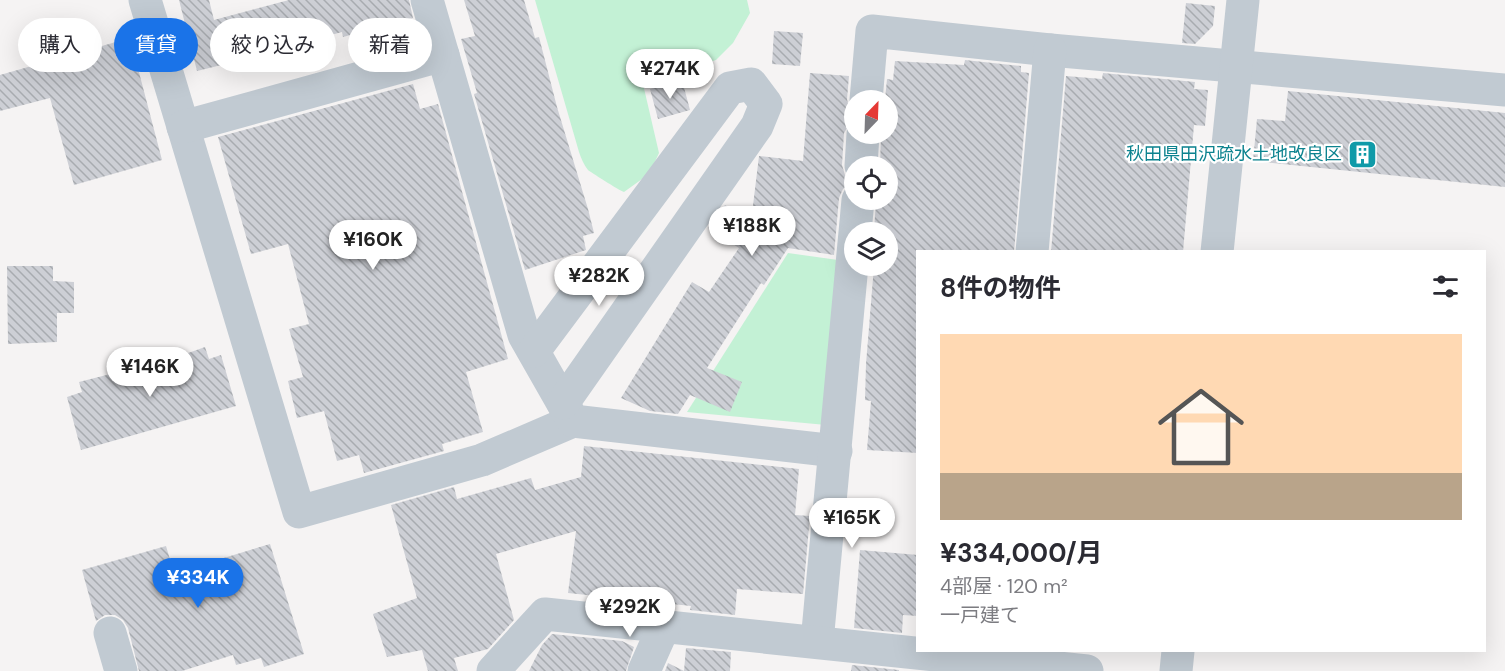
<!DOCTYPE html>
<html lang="ja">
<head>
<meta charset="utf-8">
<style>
	body { margin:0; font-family:"DM Sans","Noto Sans JP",sans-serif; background:#f2f2f3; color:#2b2b33; height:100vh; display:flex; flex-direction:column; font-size:22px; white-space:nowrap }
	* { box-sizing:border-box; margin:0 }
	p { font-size:20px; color:#7c7c81 }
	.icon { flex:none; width:33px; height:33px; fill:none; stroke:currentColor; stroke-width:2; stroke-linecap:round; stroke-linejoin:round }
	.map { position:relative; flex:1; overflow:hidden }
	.side { position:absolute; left:916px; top:250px; width:570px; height:402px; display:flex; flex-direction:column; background:#fff; border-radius:0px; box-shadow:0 6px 24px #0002 }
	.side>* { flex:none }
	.banner { position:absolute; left:18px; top:18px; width:570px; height:54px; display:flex; gap:12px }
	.needle { width:39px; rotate:23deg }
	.buttons { position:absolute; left:844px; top:90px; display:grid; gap:12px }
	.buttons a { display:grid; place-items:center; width:54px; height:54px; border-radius:50%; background:#fff; box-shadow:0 6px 24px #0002; font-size:30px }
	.price { position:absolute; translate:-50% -51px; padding:0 14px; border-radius:21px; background:#fff; color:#222; font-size:20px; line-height:39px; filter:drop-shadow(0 2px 3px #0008) }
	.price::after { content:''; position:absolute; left:50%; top:36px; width:18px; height:14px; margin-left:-9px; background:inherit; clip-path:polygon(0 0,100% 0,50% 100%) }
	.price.active { background:#1a73e8; color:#fff }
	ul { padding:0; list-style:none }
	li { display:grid; align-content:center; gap:12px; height:318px; padding:0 24px }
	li+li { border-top:2px solid #e1e1e2 }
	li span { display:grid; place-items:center; height:186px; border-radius:0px; color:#555 }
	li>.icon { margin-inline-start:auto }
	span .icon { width:108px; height:108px; fill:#fffc; stroke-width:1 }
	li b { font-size:26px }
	h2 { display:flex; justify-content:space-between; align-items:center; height:72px; padding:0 24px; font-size:26px }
	.pill { padding:0 21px; border-radius:27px; background:#fff; box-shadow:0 6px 24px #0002; font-size:21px; line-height:54px }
	.pill.active { background:#1a73e8; color:#fff }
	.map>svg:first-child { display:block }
	.green { fill:#c3f1d5 }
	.building { fill:url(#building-back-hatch) }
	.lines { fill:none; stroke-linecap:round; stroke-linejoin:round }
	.minor { stroke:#c1cad2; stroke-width:33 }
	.labels { text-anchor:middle; stroke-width:4.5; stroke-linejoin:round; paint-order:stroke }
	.culture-label { font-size:18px; fill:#0d838f; stroke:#fff; text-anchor:end }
</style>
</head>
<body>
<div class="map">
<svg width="1505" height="671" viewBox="0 0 1505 671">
	<defs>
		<pattern id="building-back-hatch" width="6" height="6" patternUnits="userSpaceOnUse" patternTransform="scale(1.5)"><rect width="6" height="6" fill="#cdcfd5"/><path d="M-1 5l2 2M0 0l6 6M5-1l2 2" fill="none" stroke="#a8abb0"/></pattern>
	</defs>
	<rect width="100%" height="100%" fill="#f5f3f3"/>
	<!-- green -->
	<g class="green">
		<path d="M 535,0 L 747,0 L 750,13 L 733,43 L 716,60 L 643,84 L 659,153 L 649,174 L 624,192 C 620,191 589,171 588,170 C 584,165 581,158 579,152 Z"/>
		<polygon points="788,253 838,260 826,425 687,412"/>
	</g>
	<!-- building -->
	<g class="building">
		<polygon points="179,0 209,0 214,20 289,0 409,0 413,18 343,37 342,32 286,47 287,49 197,71"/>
		<polygon points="464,0 524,0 535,38 539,37 557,107 588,209 594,233 583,236 586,250 525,270 474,94 477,93 461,39 475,36"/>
		<polygon points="1186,3 1215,6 1213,26 1195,44 1182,43"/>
		<polygon points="774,31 803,33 800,66 772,64"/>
		<polygon points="130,38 162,160 74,185 50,98 0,111 0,75"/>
		<polygon points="965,60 1021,66 1021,72 1029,73 1014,252 918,252 918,453 867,450 871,401 865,400 866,364 874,266 888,266 888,232 874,232 876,200 888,200 888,166 880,166 881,134 888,134 888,100 885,100 887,79 893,80 895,61 964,65"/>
		<polygon points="810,73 849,76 847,99 849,108 855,115 844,133 842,165 845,175 853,182 843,189 839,198 834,255 788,248 764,285 761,283 707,368 742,382 730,412 690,395 678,414 650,411 621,398 692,282 709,292 739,248 708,228 725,205 751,222 759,156 803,161"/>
		<polygon points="1103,73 1195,82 1194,89 1208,90 1205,126 1194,125 1183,252 1051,252 1066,76 1102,79"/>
		<polygon points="682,80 690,110 658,119 650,89"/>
		<polygon points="413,84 420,109 438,104 508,359 466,372 483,432 442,444 444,451 364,473 359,455 337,461 324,411 297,418 288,381 303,377 289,329 309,324 288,244 251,254 218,137"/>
		<polygon points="1288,91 1505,113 1505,187 1253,161 1257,119 1285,121"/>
		<polygon points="7,266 53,266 53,281 74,282 74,313 57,313 57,342 8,344"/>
		<polygon points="205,347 209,359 221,355 236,406 81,450 67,397 82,392 79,382 177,357"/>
		<polygon points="584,446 799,469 795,515 810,516 803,594 737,589 735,615 690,610 691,606 568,593 576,531 496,554 514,620 488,649 454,658 458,671 428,671 422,650 387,657 373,614 417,598 391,505 454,487 457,499 531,478 535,490 581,477"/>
		<polygon points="270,544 304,654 264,667 261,658 236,665 233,655 182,671 139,671 128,628 123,620 115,615 105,615 96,621 82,570 166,546 174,573"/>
		<polygon points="860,550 918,555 918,616 903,615 902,633 854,628"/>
		<polygon points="552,634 622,641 634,647 626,671 529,671 542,645"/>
		<polygon points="686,648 731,652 730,671 665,671 668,663 684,671"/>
		<polygon points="852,665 899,670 899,671 851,671"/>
	</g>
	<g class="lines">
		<!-- minor -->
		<g class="minor">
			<polyline points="145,0 299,512 482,460 573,421"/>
			<polyline points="427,0 524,335 573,421 836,451"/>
			<polyline points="866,100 872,31 1050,50 1505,90"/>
			<polyline points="183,127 443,55"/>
			<polyline points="861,166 863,134"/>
			<polyline points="1032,252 1050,50"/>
			<polyline points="1217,252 1243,0"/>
			<polyline points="534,351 730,88 751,84 766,104 757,126 563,403"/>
			<polyline points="110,633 121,671"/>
			<polyline points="817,642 858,200"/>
			<polyline points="493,671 545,614 1087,671"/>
			<polyline points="644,671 664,626"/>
			<polyline points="1176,671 1178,651"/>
		</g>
	</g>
	<!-- icons -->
	<defs>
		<symbol id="building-square" viewBox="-11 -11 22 22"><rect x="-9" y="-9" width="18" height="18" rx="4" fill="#0f9aa8" stroke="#fff"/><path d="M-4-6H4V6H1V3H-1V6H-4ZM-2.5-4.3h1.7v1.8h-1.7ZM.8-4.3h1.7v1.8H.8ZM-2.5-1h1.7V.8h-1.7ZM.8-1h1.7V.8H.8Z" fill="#fff"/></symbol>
	</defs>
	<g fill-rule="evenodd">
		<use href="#building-square" x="1346" y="138" width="33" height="33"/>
	</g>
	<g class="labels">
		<!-- culture labels -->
		<g class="culture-label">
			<text x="1342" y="160">秋田県田沢疏水土地改良区</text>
		</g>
	</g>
</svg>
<div class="buttons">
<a><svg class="needle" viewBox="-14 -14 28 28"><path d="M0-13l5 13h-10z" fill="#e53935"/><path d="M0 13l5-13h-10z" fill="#7c7c81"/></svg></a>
<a><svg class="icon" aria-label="locate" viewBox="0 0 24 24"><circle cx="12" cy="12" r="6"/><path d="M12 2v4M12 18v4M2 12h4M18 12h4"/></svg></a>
<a><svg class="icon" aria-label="layers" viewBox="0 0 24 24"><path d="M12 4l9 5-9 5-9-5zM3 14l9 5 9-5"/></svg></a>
</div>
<b class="price" style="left:670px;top:100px">¥274K</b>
<b class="price" style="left:752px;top:257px">¥188K</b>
<b class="price" style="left:373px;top:271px">¥160K</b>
<b class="price" style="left:599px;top:307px">¥282K</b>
<b class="price" style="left:150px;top:398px">¥146K</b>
<b class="price" style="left:852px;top:549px">¥165K</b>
<b class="price active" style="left:198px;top:609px">¥334K</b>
<b class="price" style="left:630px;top:638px">¥292K</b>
<div class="banner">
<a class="pill">購入</a>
<a class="pill active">賃貸</a>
<a class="pill">絞り込み</a>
<a class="pill">新着</a>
</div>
<section class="side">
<h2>8件の物件<svg class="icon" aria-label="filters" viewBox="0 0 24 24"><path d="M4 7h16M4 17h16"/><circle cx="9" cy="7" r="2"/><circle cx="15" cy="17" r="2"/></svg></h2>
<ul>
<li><span style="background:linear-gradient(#ffd9b3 75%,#b9a48a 0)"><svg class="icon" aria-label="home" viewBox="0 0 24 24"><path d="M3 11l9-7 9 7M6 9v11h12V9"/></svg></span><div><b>¥334,000/月</b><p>4部屋 · 120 m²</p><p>一戸建て</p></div></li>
</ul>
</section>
</div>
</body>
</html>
